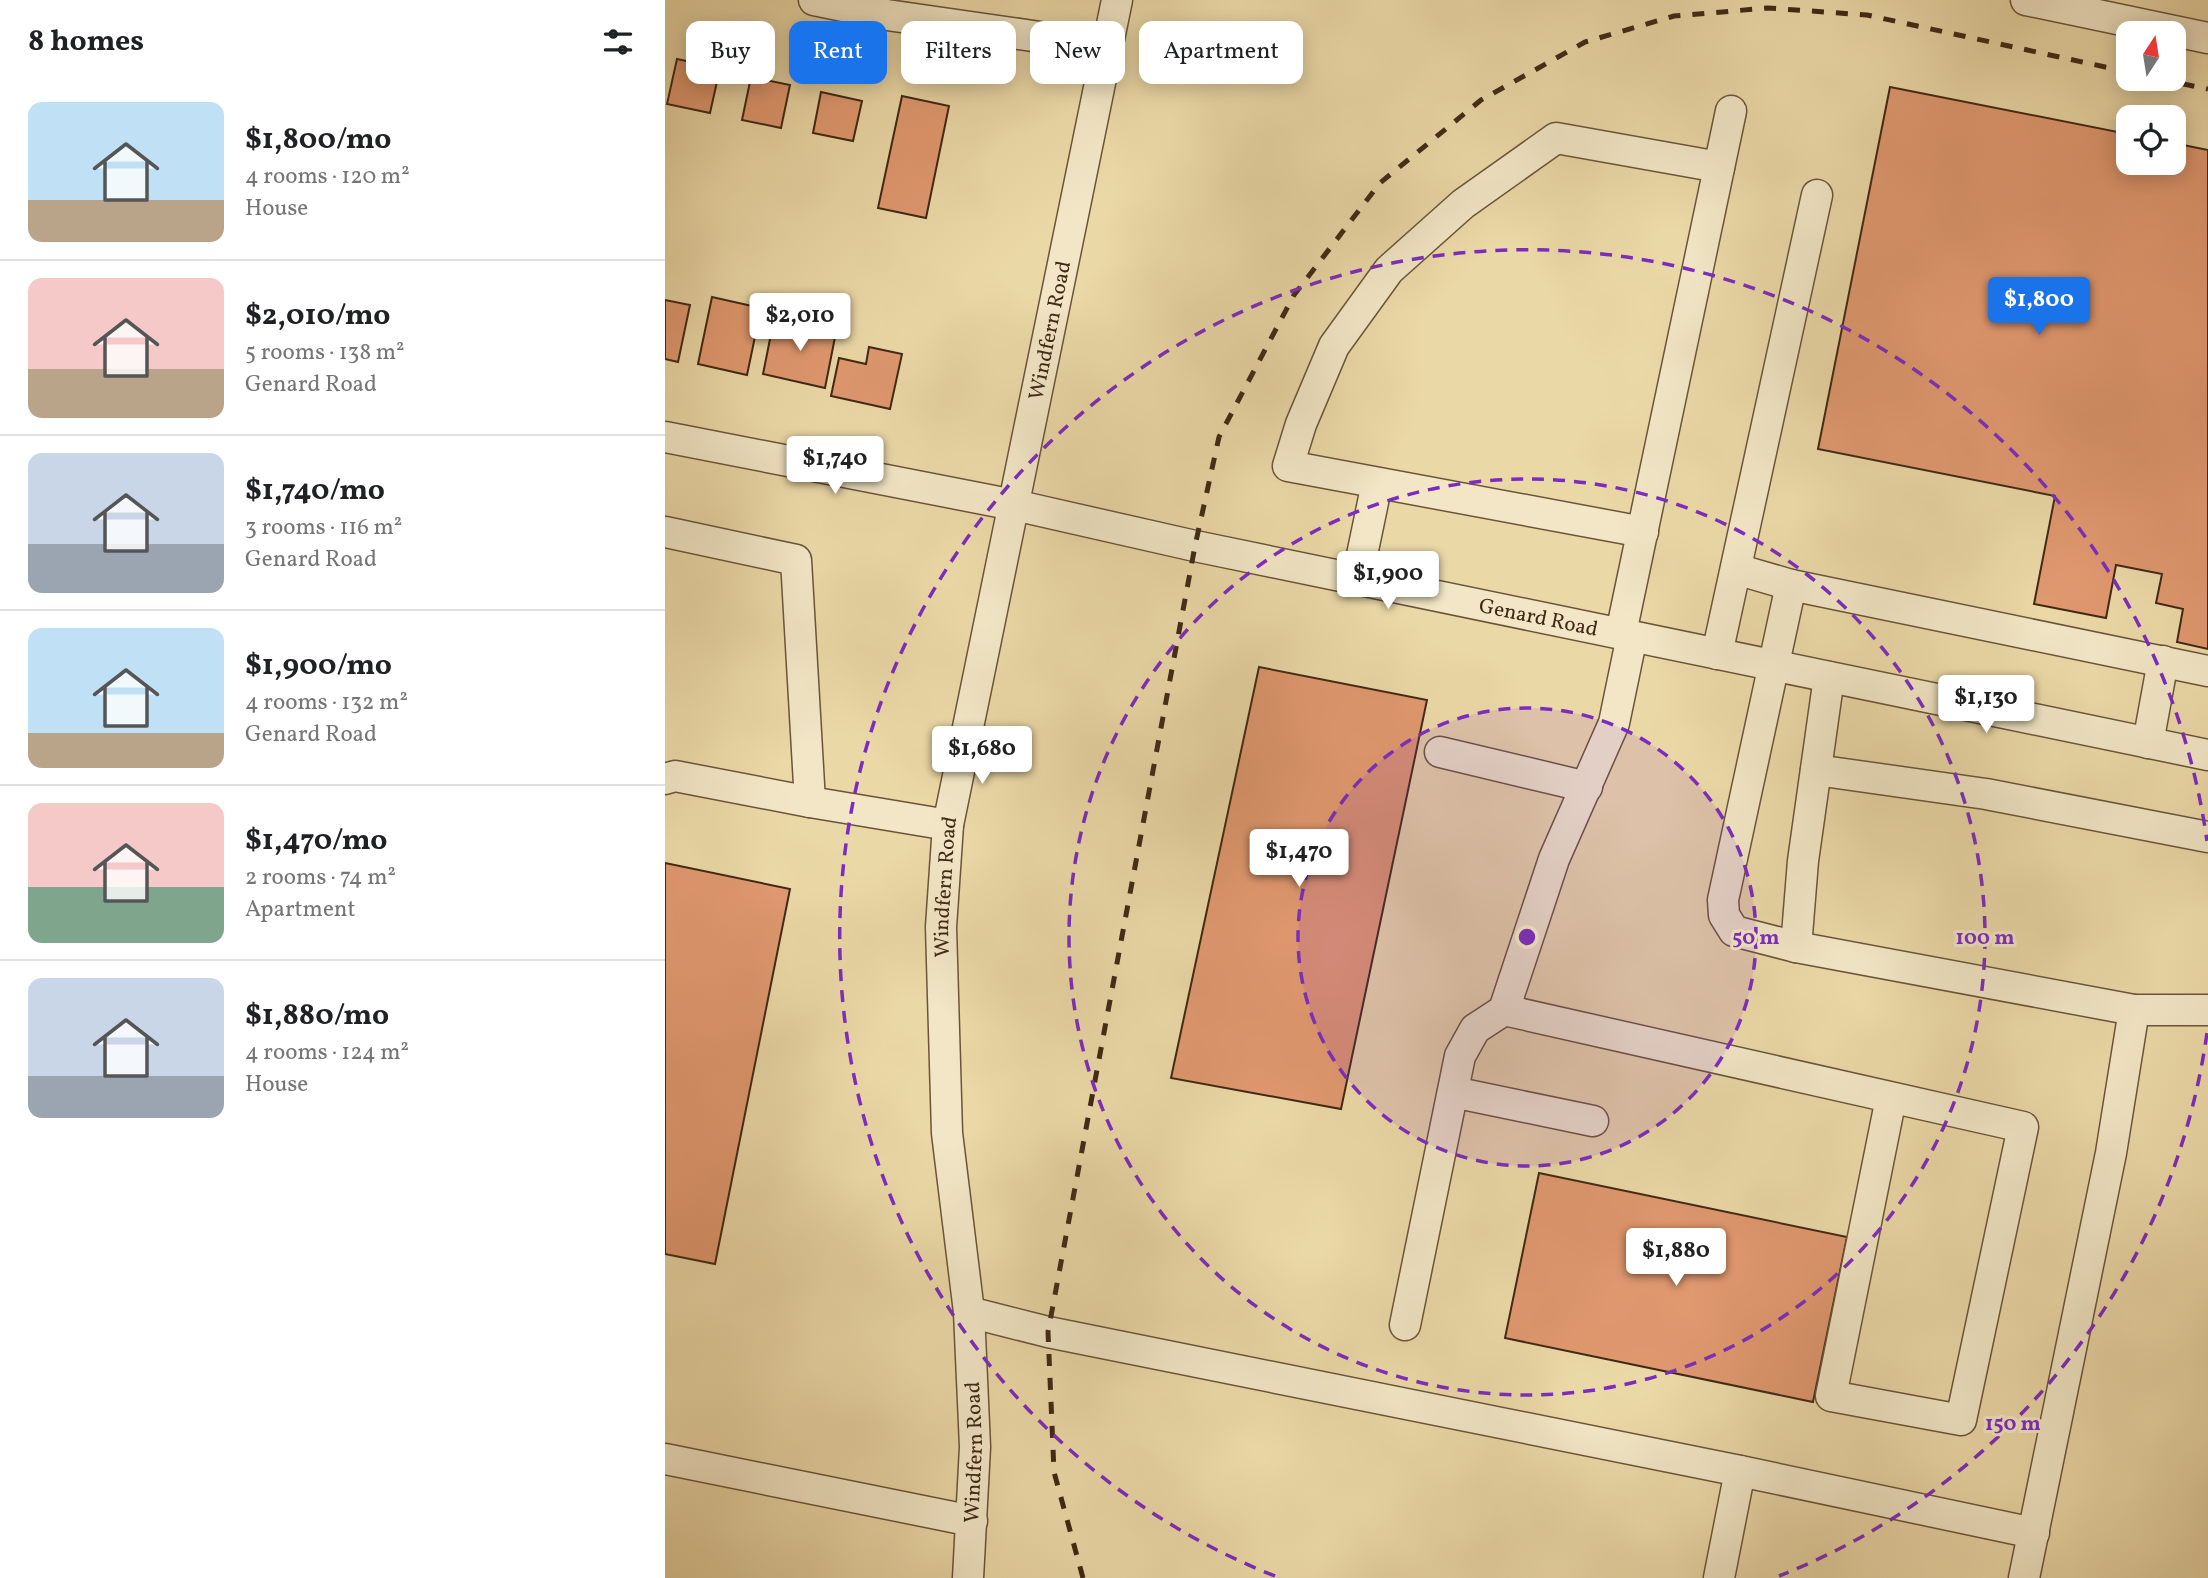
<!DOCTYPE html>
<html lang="en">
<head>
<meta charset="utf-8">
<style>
	body { margin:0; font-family:Vollkorn,serif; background:#f2f2f2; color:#202124; height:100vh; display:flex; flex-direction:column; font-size:26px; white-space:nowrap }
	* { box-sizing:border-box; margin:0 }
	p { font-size:23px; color:#757577 }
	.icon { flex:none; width:38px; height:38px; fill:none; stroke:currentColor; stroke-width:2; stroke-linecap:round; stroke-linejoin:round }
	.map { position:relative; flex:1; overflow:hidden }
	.panel { display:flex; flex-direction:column; background:#fff; width:665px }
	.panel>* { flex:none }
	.guide { position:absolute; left:21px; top:21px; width:665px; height:63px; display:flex; gap:14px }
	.needle { width:46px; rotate:12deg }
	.controls { position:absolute; left:1451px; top:21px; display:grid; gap:14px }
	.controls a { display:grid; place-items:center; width:70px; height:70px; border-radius:14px; background:#fff; box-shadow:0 4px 18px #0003; font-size:35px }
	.price { position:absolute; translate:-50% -60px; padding:0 16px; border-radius:7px; background:#fff; color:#222; font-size:23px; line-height:46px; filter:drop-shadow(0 2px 4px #0008) }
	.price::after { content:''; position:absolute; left:50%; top:42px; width:21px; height:16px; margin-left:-10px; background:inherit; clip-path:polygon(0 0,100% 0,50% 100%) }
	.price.current { background:#1a73e8; color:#fff }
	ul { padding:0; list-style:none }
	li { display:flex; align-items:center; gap:21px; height:175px; padding:0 28px }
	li+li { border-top:2px solid #e0e0e0 }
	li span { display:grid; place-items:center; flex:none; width:196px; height:140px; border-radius:14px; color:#555 }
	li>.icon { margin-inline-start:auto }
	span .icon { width:84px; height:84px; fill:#fffc; stroke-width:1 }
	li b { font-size:30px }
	h2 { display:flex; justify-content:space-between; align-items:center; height:84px; padding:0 28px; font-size:30px }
	.chip { padding:0 24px; border-radius:14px; background:#fff; box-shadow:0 4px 18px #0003; font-size:24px; line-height:63px }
	.chip.current { background:#1a73e8; color:#fff }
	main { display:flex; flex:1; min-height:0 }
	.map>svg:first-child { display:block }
	.building { fill:#e0986f; stroke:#3f2916; stroke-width:2 }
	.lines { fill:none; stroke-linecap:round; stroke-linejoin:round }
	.minor-casing { stroke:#6a553a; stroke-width:33 }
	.minor { stroke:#f2e6c6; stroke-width:30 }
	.rail { stroke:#3f2916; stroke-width:5; stroke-dasharray:12 12; stroke-linecap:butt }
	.ring { fill:none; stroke:#7b2cbf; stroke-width:3.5; stroke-dasharray:12 9 }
	.labels { text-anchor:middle; stroke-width:6; stroke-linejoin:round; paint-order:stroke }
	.street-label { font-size:21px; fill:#3f2916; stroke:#f2e6c6 }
	.centre { fill:#7b2cbf; stroke:#f2e6c6; stroke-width:3.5 }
	.ring-label { font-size:21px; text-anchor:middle; font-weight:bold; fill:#7b2cbf; stroke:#f2e6c6; stroke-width:6; stroke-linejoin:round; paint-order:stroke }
</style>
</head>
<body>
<main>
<section class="panel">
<h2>8 homes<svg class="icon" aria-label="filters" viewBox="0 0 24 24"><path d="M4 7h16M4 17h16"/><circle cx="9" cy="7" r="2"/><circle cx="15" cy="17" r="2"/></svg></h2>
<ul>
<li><span style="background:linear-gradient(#bfe0f5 70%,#b9a48a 0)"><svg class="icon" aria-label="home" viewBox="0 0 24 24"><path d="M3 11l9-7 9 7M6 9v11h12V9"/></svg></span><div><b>$1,800/mo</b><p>4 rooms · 120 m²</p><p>House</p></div></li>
<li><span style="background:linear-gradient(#f6c9c9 65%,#b9a48a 0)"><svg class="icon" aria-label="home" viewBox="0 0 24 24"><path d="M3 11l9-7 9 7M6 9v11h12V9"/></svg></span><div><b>$2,010/mo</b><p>5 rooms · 138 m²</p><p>Genard Road</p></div></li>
<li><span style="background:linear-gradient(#c9d6e8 65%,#9aa5b1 0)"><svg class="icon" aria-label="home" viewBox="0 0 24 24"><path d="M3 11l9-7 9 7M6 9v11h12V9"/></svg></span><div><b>$1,740/mo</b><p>3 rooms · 116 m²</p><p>Genard Road</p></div></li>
<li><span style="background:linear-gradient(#bfe0f5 75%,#b9a48a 0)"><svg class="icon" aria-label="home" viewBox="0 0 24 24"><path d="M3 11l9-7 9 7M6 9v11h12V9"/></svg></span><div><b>$1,900/mo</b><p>4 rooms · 132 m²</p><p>Genard Road</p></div></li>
<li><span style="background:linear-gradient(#f6c9c9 60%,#7fa58c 0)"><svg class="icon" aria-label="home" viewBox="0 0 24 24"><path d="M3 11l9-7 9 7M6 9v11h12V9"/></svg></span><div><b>$1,470/mo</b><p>2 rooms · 74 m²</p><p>Apartment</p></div></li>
<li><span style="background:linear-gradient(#c9d6e8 70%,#9aa5b1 0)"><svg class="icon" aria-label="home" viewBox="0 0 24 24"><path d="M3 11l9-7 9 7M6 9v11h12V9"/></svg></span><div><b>$1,880/mo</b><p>4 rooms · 124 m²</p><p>House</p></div></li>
</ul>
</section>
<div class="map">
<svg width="1543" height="1578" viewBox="0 0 1543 1578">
	<rect width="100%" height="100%" fill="#ebd8a7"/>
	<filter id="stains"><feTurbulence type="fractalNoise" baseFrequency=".00286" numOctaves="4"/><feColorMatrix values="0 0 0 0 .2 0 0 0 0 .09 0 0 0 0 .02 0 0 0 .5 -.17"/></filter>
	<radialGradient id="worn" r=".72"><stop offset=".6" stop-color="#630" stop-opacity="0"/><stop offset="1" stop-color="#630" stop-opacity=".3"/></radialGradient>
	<!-- building -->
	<g class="building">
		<polygon points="12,59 55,68 45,113 2,104"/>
		<polygon points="86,77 125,85 116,128 77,120"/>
		<polygon points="1225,87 1463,134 1463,163 1508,163 1508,143 1543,150 1543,649 1512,642 1518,609 1491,603 1497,574 1451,565 1441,618 1369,604 1390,496 1153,449"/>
		<polygon points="156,92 197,101 188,141 148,133"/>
		<polygon points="237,96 284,106 261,218 213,208"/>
		<polygon points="47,297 96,308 82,375 33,364"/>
		<polygon points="0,300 25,305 13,362 0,359"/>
		<polygon points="109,319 171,332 160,388 98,374"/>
		<polygon points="204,347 237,354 225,409 166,396 174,358 201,364"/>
		<polygon points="594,667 762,700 676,1109 506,1078"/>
		<polygon points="0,863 125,889 50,1264 0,1254"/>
		<polygon points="874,1173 1182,1237 1148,1402 840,1338"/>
	</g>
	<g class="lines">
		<defs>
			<g id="minor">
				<polyline points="149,0 222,15 382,38 441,52"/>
				<polyline points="1361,0 1543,38"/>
				<path id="s1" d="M 0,437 L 349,505 L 530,546 L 1543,755"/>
				<polyline points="0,532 131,560 145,802 283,825"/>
				<polyline points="978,532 623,466 636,424 669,346 724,270 798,204 891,138 1054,167"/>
				<polyline points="1071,569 1126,585 1543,671"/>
				<polyline points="692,579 712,483"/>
				<polyline points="1126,585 1058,900 1059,915 1069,931 1131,947 1469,1010 1543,1010"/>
				<polyline points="956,633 1066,111"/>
				<polyline points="1052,654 1152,195"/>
				<polyline points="1483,743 1498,661"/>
				<polyline points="775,752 922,787"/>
				<polyline points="1151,770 1321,794 1543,837"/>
				<polyline points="0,779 10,776 145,802"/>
				<polyline points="1131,947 1138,861 1164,677"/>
				<polyline points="839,1010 1358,1127 1296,1420 1166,1396 1226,1098"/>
				<polyline points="788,1092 928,1121"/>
				<polyline points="304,1312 383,1332 1075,1471 1369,1533"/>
				<polyline points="740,1325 795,1056 810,1029 839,1010 889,859 949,723 967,636"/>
				<polyline points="0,1459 307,1521"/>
				<path id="s2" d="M 303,1578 L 310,1447 L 304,1312 L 282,1133 L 276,927 L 283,825 L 452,0"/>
				<polyline points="1054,1578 1075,1471"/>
				<polyline points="1359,1578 1446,1153 1469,1010"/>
			</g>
		</defs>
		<!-- minor casing -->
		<use href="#minor" class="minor-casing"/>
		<!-- minor -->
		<use href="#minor" class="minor"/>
		<!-- rail -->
		<g class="rail">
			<polyline points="1494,79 1543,89"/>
			<polyline points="418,1578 389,1472 383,1332 530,546 554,437 629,295 715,183 816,100 920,42 1009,16 1103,8 1202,15 1463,72"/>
		</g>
	</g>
	<!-- distance rings -->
	<circle cx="862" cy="937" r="229" fill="#7b2cbf" fill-opacity=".12"/>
	<g class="ring">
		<circle cx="862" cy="937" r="229"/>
		<circle cx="862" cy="937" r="458"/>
		<path d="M1542 1033A687 687 0 0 1 1114 1576M610 1576A687 687 0 1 1 1542 841"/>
	</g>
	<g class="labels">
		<!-- street labels -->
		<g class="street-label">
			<text dy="7" stroke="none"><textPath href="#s2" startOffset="1260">Windfern Road</textPath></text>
			<text dy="7" stroke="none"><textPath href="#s1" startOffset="892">Genard Road</textPath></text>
			<text dy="7" stroke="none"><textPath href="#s2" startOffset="693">Windfern Road</textPath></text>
			<text dy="7" stroke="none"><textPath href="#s2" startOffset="126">Windfern Road</textPath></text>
		</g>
	</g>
	<circle cx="862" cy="937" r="10" class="centre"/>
	<g class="ring-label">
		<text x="1091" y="944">50 m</text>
		<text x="1320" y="944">100 m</text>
		<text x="1348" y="1430">150 m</text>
	</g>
	<rect width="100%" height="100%" filter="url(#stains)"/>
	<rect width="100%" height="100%" fill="url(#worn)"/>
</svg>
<div class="controls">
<a><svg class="needle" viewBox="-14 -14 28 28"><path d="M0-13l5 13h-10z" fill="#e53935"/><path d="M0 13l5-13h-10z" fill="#757577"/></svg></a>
<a><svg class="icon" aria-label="locate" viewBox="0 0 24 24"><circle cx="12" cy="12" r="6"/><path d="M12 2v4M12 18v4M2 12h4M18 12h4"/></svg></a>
</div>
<b class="price current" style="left:1374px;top:337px">$1,800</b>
<b class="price" style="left:135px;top:353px">$2,010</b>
<b class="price" style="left:170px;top:496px">$1,740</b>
<b class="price" style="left:723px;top:611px">$1,900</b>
<b class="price" style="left:1321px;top:735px">$1,130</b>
<b class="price" style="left:317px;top:786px">$1,680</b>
<b class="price" style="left:634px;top:889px">$1,470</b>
<b class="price" style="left:1011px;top:1288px">$1,880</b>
<div class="guide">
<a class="chip">Buy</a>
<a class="chip current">Rent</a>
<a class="chip">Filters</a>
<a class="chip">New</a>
<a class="chip">Apartment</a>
</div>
</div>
</main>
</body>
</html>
